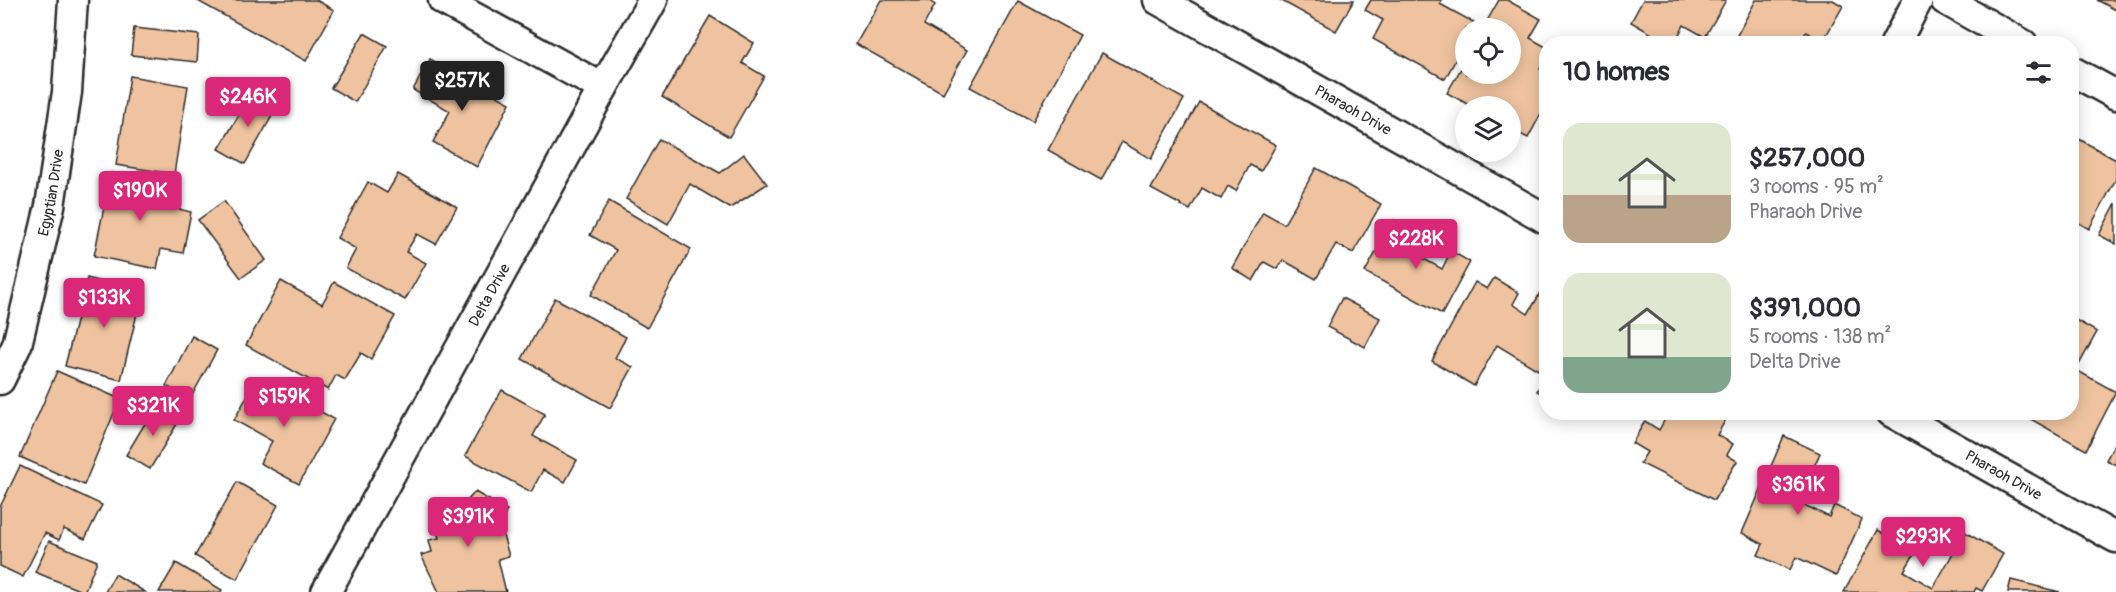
<!DOCTYPE html>
<html lang="en">
<head>
<meta charset="utf-8">
<style>
	body { margin:0; font-family:Pangolin,sans-serif; background:#f2f2f3; color:#2b2b33; height:100vh; display:flex; flex-direction:column; font-size:22px; white-space:nowrap }
	* { box-sizing:border-box; margin:0 }
	p { font-size:20px; color:#7c7c81 }
	.icon { flex:none; width:33px; height:33px; fill:none; stroke:currentColor; stroke-width:2; stroke-linecap:round; stroke-linejoin:round }
	.map { position:relative; flex:1; overflow:hidden }
	.panel { position:absolute; left:1539px; top:36px; width:540px; height:384px; display:flex; flex-direction:column; background:#fff; border-radius:24px; box-shadow:0 3px 15px #0003 }
	.panel>* { flex:none }
	.fabs { position:absolute; left:1455px; top:18px; display:grid; gap:12px }
	.fabs a { display:grid; place-items:center; width:66px; height:66px; border-radius:50%; background:#fff; box-shadow:0 3px 15px #0003; font-size:30px }
	.price { position:absolute; translate:-50% -51px; padding:0 14px; border-radius:6px; background:#db2777; color:#fff; font-size:20px; line-height:39px; filter:drop-shadow(0 2px 3px #0008) }
	.price::after { content:''; position:absolute; left:50%; top:36px; width:18px; height:14px; margin-left:-9px; background:inherit; clip-path:polygon(0 0,100% 0,50% 100%) }
	.price.current { background:#222; color:#fff }
	ul { padding:0; list-style:none }
	li { display:flex; align-items:center; gap:18px; height:150px; padding:0 24px }
	li span { display:grid; place-items:center; flex:none; width:168px; height:120px; border-radius:18px; color:#555 }
	li>.icon { margin-inline-start:auto }
	span .icon { width:72px; height:72px; fill:#fffc; stroke-width:1 }
	li b { font-size:26px }
	h2 { display:flex; justify-content:space-between; align-items:center; height:72px; padding:0 24px; font-size:26px }
	.map>svg:first-child { display:block }
	.building { fill:#efc39f; stroke:#2b2b2b; stroke-width:1.5 }
	.lines { fill:none; stroke-linecap:round; stroke-linejoin:round }
	.minor-casing { stroke:#2b2b2b; stroke-width:33 }
	.minor { stroke:#fff; stroke-width:28 }
	.labels { text-anchor:middle; stroke-width:4.5; stroke-linejoin:round; paint-order:stroke }
	.street-label { font-size:15px; fill:#2b2b2b; stroke:#fff }
</style>
</head>
<body>
<div class="map">
<svg width="2116" height="592" viewBox="0 0 2116 592">
	<rect width="100%" height="100%" fill="#fff"/>
	<filter id="ink" filterUnits="userSpaceOnUse"><feTurbulence type="fractalNoise" baseFrequency=".0167" numOctaves="2"/><feDisplacementMap in="SourceGraphic" scale="12" xChannelSelector="R" yChannelSelector="G"/><feConvolveMatrix kernelMatrix="1 2 1 2 8 2 1 2 1" color-interpolation-filters="sRGB"/></filter>
	<g filter="url(#ink)">
		<!-- building -->
		<g class="building">
			<polygon points="196,0 316,0 334,10 306,61"/>
			<polygon points="881,0 928,0 935,5 924,25 967,50 943,93 856,44"/>
			<polygon points="1280,0 1354,0 1336,31"/>
			<polygon points="1371,0 1441,0 1440,4 1475,23 1473,28 1466,28 1466,41 1445,79 1373,39 1383,20 1365,10"/>
			<polygon points="1499,0 1507,0 1541,19 1530,38 1546,47 1546,57 1540,69 1546,73 1546,104 1528,138 1510,129 1510,106 1471,106 1447,93 1466,60 1466,74 1510,74 1510,28 1483,28"/>
			<polygon points="1643,0 1726,0 1705,37 1684,25 1674,44 1669,44 1631,22"/>
			<polygon points="1756,0 1833,0 1843,6 1823,41 1806,32 1800,44 1743,44 1735,39"/>
			<polygon points="2097,0 2116,0 2116,10"/>
			<polygon points="1018,1 1080,35 1033,121 970,87"/>
			<polygon points="710,16 754,43 742,63 764,76 729,137 662,97"/>
			<polygon points="134,28 199,35 197,62 131,55"/>
			<polygon points="364,33 387,46 355,102 331,88"/>
			<polygon points="1102,53 1184,99 1151,159 1122,142 1101,180 1048,150"/>
			<polygon points="430,59 510,103 477,167 433,142 450,111 413,90"/>
			<polygon points="130,76 188,86 174,174 116,165"/>
			<polygon points="252,92 277,107 245,164 219,149"/>
			<polygon points="1199,102 1276,145 1261,171 1250,165 1236,191 1228,186 1221,199 1202,188 1190,210 1151,189"/>
			<polygon points="2072,135 2116,160 2116,179 2089,229 2072,219"/>
			<polygon points="659,139 720,173 744,154 767,184 730,208 690,184 668,224 626,199"/>
			<polygon points="1316,168 1381,204 1353,253 1336,244 1316,279 1283,260 1277,269 1264,262 1253,281 1232,268 1263,212 1284,224"/>
			<polygon points="111,173 175,186 170,207 191,212 183,253 161,249 157,269 94,256"/>
			<polygon points="398,174 457,207 436,244 417,234 406,252 426,263 405,300 346,268 356,249 337,238 368,182 387,193"/>
			<polygon points="224,201 266,260 241,278 198,220"/>
			<polygon points="609,201 691,249 647,328 591,295 616,250 590,235"/>
			<polygon points="2116,203 2116,244 2099,235"/>
			<polygon points="1394,220 1413,231 1404,248 1442,269 1451,251 1470,262 1442,314 1365,272"/>
			<polygon points="87,278 142,293 121,380 65,366"/>
			<polygon points="1494,278 1519,293 1513,304 1528,314 1541,292 1546,296 1546,355 1538,370 1497,345 1474,386 1432,361 1475,282 1487,289"/>
			<polygon points="281,281 322,304 334,282 395,316 371,359 361,353 345,380 336,375 328,390 246,345"/>
			<polygon points="555,298 626,337 615,358 633,367 610,408 522,359"/>
			<polygon points="1342,298 1380,318 1365,347 1327,327"/>
			<polygon points="2072,318 2097,332 2076,370 2116,392 2086,450 2018,412 2072,412"/>
			<polygon points="192,336 217,350 190,399 166,386"/>
			<polygon points="57,371 120,399 84,485 20,457"/>
			<polygon points="1546,373 1546,396 1537,391"/>
			<polygon points="258,377 334,419 299,484 260,463 272,441 234,420"/>
			<polygon points="502,390 545,414 533,436 577,460 565,482 543,470 531,492 465,456"/>
			<polygon points="156,405 180,419 150,469 126,455"/>
			<polygon points="1669,412 1675,412 1680,415 1682,412 1730,412 1717,435 1733,444 1727,455 1737,461 1714,500 1640,463 1647,452 1632,443 1645,421 1659,430"/>
			<polygon points="1784,436 1820,453 1798,502 1829,517 1834,505 1862,519 1836,576 1796,557 1790,570 1758,555 1763,544 1742,533"/>
			<polygon points="2116,442 2116,465 2106,460"/>
			<polygon points="20,466 102,505 85,539 64,529 59,540 45,533 23,577 0,566 0,507"/>
			<polygon points="237,482 278,505 237,579 195,556"/>
			<polygon points="475,492 507,510 500,525 509,556 498,559 506,592 439,592 421,555 432,552 429,540 439,538 432,512 465,503"/>
			<polygon points="1878,530 1915,553 1904,571 1933,588 1965,532 2003,554 1982,591 1976,588 1974,592 1844,592"/>
			<polygon points="49,541 97,561 84,592 35,572"/>
			<polygon points="176,563 222,590 221,592 159,592"/>
			<polygon points="115,574 145,592 105,592"/>
			<polygon points="2011,580 2060,592 2008,592"/>
		</g>
		<g class="lines">
			<defs>
				<g id="minor">
					<polyline points="443,0 603,88"/>
					<path id="s1" d="M 1158,0 L 1546,219"/>
					<polyline points="1945,0 2023,44"/>
					<polyline points="1895,44 1918,0"/>
					<polyline points="2072,71 2116,95"/>
					<path id="s2" d="M 0,380 L 17,345 L 50,206 L 67,92 L 73,0"/>
					<path id="s3" d="M 1891,412 L 2116,538"/>
					<path id="s4" d="M 326,592 L 603,88 L 653,0"/>
				</g>
			</defs>
			<!-- minor casing -->
			<use href="#minor" class="minor-casing"/>
			<!-- minor -->
			<use href="#minor" class="minor"/>
		</g>
	</g>
	<g class="labels">
		<!-- street labels -->
		<g class="street-label">
			<text dy="5" stroke="none"><textPath href="#s1" startOffset="224">Pharaoh Drive</textPath></text>
			<text dy="5" stroke="none"><textPath href="#s2" startOffset="195">Egyptian Drive</textPath></text>
			<text dy="5" stroke="none"><textPath href="#s4" startOffset="339">Delta Drive</textPath></text>
			<text dy="5" stroke="none"><textPath href="#s3" startOffset="129">Pharaoh Drive</textPath></text>
		</g>
	</g>
</svg>
<div class="fabs">
<a><svg class="icon" aria-label="locate" viewBox="0 0 24 24"><circle cx="12" cy="12" r="6"/><path d="M12 2v4M12 18v4M2 12h4M18 12h4"/></svg></a>
<a><svg class="icon" aria-label="layers" viewBox="0 0 24 24"><path d="M12 4l9 5-9 5-9-5zM3 14l9 5 9-5"/></svg></a>
</div>
<b class="price current" style="left:462px;top:112px">$257K</b>
<b class="price" style="left:248px;top:128px">$246K</b>
<b class="price" style="left:140px;top:222px">$190K</b>
<b class="price" style="left:1416px;top:270px">$228K</b>
<b class="price" style="left:104px;top:329px">$133K</b>
<b class="price" style="left:284px;top:428px">$159K</b>
<b class="price" style="left:153px;top:437px">$321K</b>
<b class="price" style="left:1798px;top:516px">$361K</b>
<b class="price" style="left:468px;top:548px">$391K</b>
<b class="price" style="left:1923px;top:568px">$293K</b>
<section class="panel">
<h2>10 homes<svg class="icon" aria-label="filters" viewBox="0 0 24 24"><path d="M4 7h16M4 17h16"/><circle cx="9" cy="7" r="2"/><circle cx="15" cy="17" r="2"/></svg></h2>
<ul>
<li><span style="background:linear-gradient(#dfe7d0 60%,#b9a48a 0)"><svg class="icon" aria-label="home" viewBox="0 0 24 24"><path d="M3 11l9-7 9 7M6 9v11h12V9"/></svg></span><div><b>$257,000</b><p>3 rooms · 95 m²</p><p>Pharaoh Drive</p></div></li>
<li><span style="background:linear-gradient(#dfe7d0 70%,#7fa58c 0)"><svg class="icon" aria-label="home" viewBox="0 0 24 24"><path d="M3 11l9-7 9 7M6 9v11h12V9"/></svg></span><div><b>$391,000</b><p>5 rooms · 138 m²</p><p>Delta Drive</p></div></li>
</ul>
</section>
</div>
</body>
</html>
